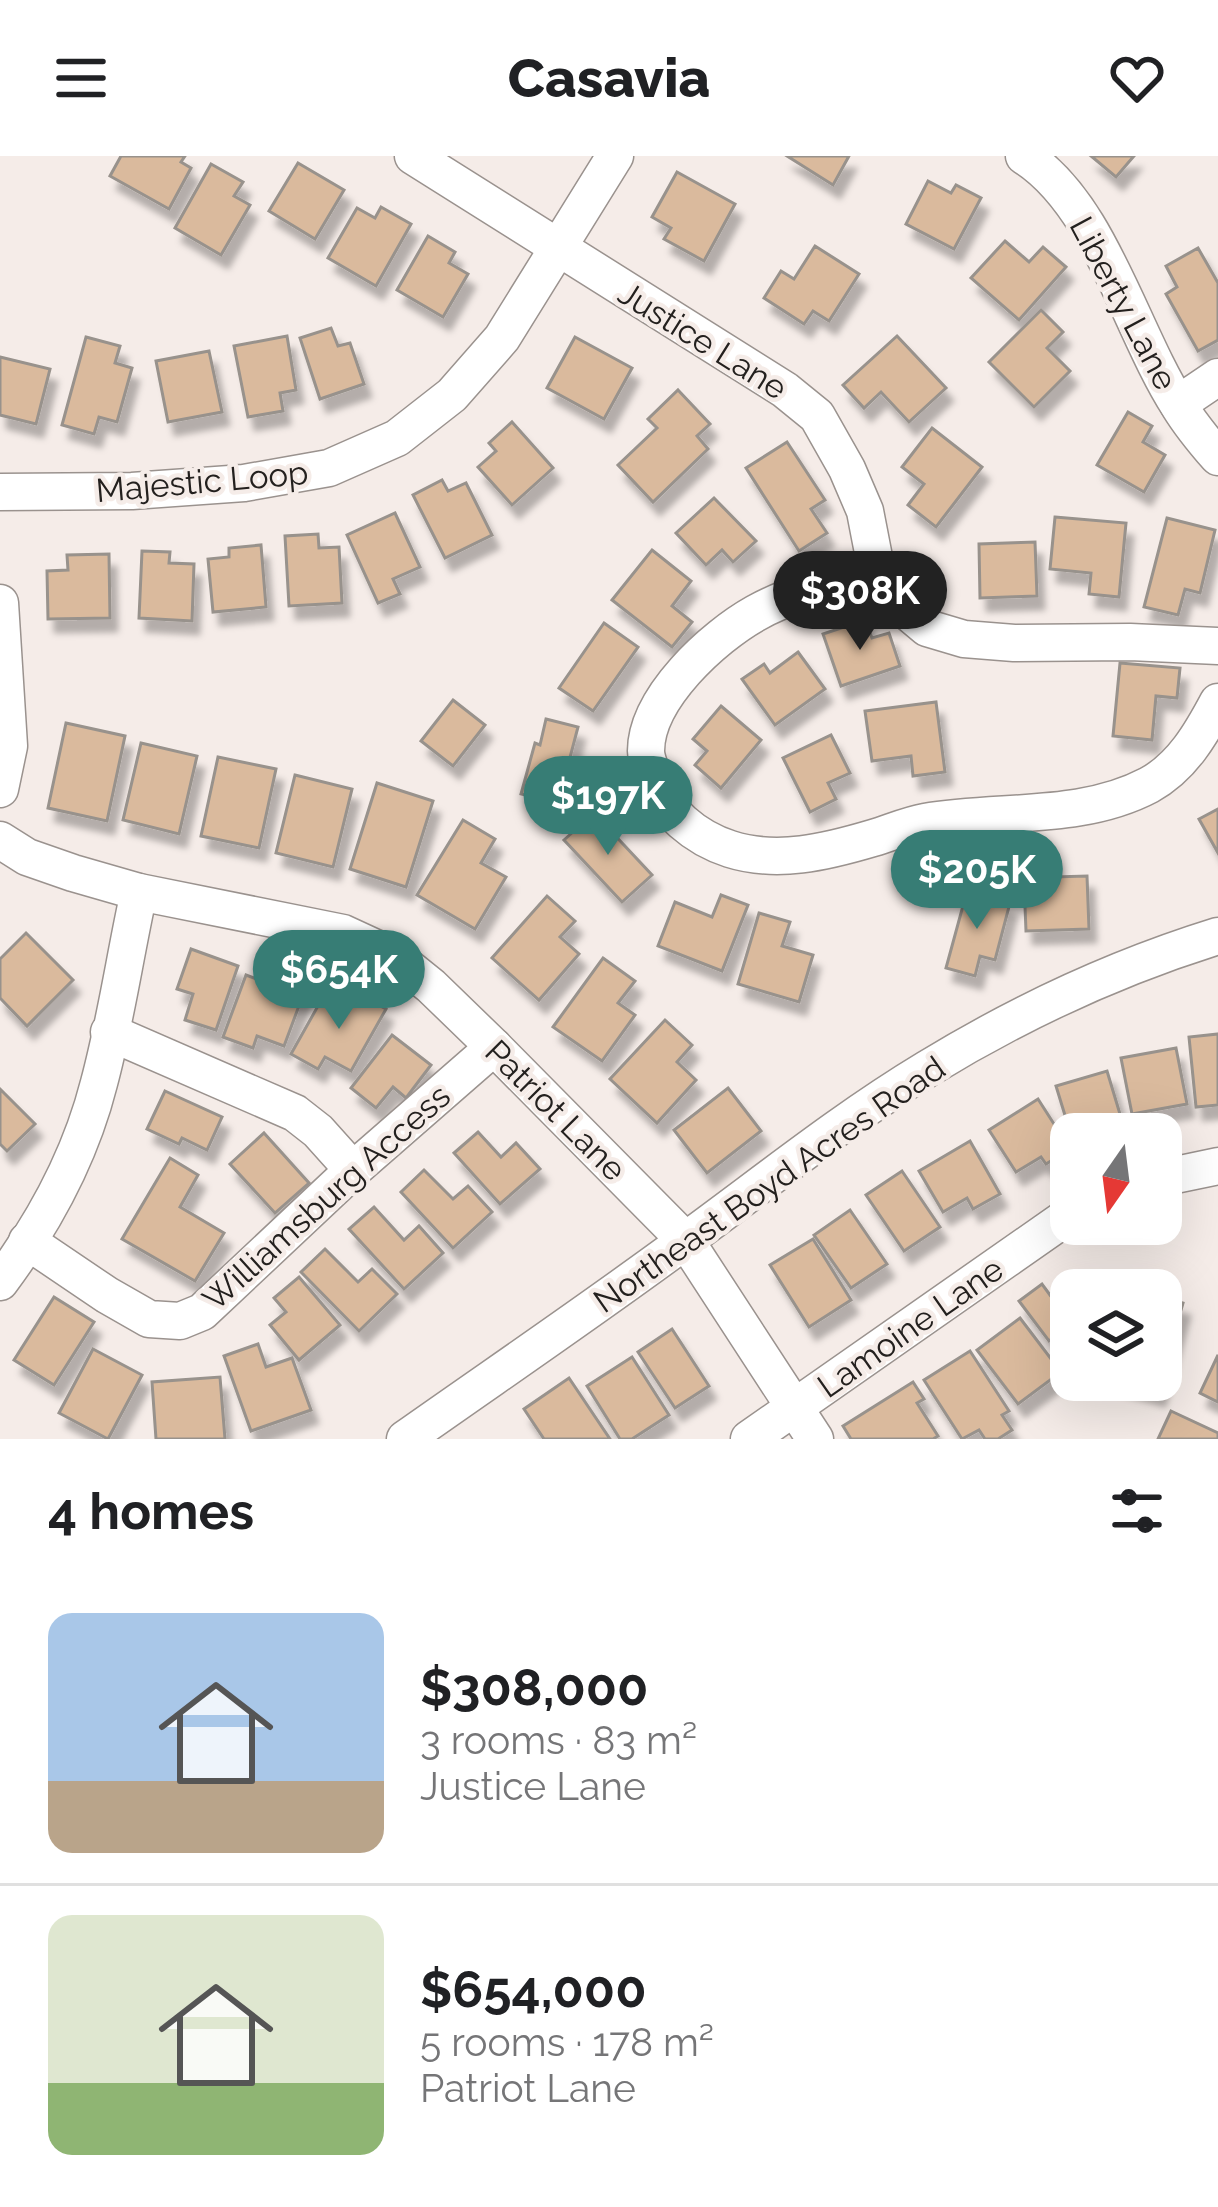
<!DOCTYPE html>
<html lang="en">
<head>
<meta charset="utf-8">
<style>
	body { margin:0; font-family:Raleway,sans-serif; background:#f2f2f2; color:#202124; height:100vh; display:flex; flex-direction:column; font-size:45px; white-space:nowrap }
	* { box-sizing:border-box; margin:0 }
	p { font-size:39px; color:#757577 }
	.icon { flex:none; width:66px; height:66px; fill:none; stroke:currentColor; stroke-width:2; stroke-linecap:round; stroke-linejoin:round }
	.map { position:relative; height:1283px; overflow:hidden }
	.details { display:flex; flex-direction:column; background:#fff; flex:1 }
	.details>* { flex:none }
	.needle { width:78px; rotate:194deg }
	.buttons { position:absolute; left:1050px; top:957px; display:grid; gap:24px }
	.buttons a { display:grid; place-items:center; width:132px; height:132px; border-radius:24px; background:#fff; box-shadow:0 12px 48px #0002; font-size:60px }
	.price { position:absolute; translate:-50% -102px; padding:0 27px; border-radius:42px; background:#377d75; color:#fff; font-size:39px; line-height:78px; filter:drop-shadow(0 3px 6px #0008) }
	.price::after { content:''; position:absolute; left:50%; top:72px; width:36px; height:27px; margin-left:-18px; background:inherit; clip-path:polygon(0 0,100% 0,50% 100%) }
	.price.selected { background:#222; color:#fff }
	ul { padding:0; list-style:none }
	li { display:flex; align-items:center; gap:36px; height:300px; padding:0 48px }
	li+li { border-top:3px solid #e0e0e0 }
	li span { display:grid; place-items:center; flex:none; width:336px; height:240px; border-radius:24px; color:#555 }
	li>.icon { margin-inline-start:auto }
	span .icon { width:144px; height:144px; fill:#fffc; stroke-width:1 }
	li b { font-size:51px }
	h2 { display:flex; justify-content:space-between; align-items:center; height:144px; padding:0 48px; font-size:51px }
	header { display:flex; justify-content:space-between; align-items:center; height:156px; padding:0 48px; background:#fff; font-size:54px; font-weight:800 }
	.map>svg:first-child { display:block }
	.building { fill:#daba9d; stroke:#98928c; stroke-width:3; filter:url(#shadow) }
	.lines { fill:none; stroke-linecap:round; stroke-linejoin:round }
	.minor-casing { stroke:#9a928e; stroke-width:39 }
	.minor { stroke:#fff; stroke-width:36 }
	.labels { text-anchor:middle; stroke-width:9; stroke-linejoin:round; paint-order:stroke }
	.street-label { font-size:33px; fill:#23201e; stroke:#f5ece8 }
</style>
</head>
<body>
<header><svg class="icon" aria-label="menu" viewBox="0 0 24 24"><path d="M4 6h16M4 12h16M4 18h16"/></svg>Casavia<svg class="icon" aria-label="heart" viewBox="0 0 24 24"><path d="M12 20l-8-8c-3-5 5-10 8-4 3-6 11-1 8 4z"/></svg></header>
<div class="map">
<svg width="1218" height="1283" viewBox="0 0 1218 1283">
	<defs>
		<filter id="shadow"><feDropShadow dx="7" dy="13" stdDeviation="3" flood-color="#0004"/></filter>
	</defs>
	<rect width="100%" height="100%" fill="#f5ece8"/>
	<!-- building -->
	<g class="building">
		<polygon points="121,0 185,0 181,6 191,12 169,53 110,20"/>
		<polygon points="787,0 849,0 833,29"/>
		<polygon points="1091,0 1134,0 1116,21"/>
		<polygon points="298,7 344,34 315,83 269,55"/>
		<polygon points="211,8 243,26 234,40 250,49 221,99 175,72"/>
		<polygon points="677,16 735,48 704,105 664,83 671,72 652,61"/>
		<polygon points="928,25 951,37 956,29 981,42 954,93 906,68"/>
		<polygon points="381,51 411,68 376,130 328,102 357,52 375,62"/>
		<polygon points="428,80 455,96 449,107 468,118 443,161 397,134"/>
		<polygon points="1005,85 1029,106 1043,91 1066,111 1019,164 971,122"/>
		<polygon points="815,90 859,118 829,165 813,155 804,168 764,142 781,115 794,123"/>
		<polygon points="1198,92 1218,127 1218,184 1198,195 1166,138 1177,131 1166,110"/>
		<polygon points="1041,154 1063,176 1047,192 1070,215 1034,251 989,206"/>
		<polygon points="331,172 338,190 350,187 364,228 320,243 300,182"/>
		<polygon points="287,180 296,234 280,237 283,255 248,261 234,190"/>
		<polygon points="897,180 946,232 909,266 881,236 864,252 843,229"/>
		<polygon points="86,181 120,190 115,207 132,212 117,266 99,261 94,278 62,269"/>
		<polygon points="575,181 632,212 604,263 547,232"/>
		<polygon points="209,195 222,256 168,266 156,205"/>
		<polygon points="0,201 50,213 36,268 0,259"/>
		<polygon points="678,234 710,268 697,280 708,293 653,346 618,309 657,272 648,263"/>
		<polygon points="1128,256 1152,270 1143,286 1165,299 1144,336 1097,309"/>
		<polygon points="512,266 553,312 512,349 478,311 496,295 489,287"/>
		<polygon points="932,272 982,311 936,371 908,349 924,328 902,311"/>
		<polygon points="787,286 825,344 811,353 827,377 799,395 746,312"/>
		<polygon points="442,324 448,335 466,327 492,379 445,402 413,339"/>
		<polygon points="714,342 756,385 733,406 722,394 706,409 676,377"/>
		<polygon points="395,357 420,411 393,423 400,438 378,447 347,379"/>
		<polygon points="1055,361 1126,367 1119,441 1089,438 1091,417 1050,413"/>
		<polygon points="1167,362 1215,374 1200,437 1185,433 1178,459 1144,451"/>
		<polygon points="318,378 319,392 339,391 342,447 289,450 285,380"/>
		<polygon points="1035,386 1037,440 980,442 979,388"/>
		<polygon points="261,389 266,451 213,456 208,403 229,401 229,392"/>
		<polygon points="652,394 691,425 672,450 692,466 672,491 612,444"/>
		<polygon points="142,395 170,396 169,407 194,408 192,465 139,462"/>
		<polygon points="109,398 110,462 48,463 47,415 68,414 67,399"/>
		<polygon points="865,464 872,482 889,477 900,510 841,530 823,478"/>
		<polygon points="604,467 638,491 593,555 559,532"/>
		<polygon points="798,496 825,533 775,569 742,523 764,508 770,517"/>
		<polygon points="1120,507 1180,512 1177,542 1156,540 1152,584 1113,580"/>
		<polygon points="453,544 485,569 453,610 421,585"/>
		<polygon points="936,546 945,616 913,620 911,600 872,605 865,555"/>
		<polygon points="721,550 761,584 721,632 695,609 707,595 693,583"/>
		<polygon points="546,563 578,571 558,647 521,638 535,587 540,589"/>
		<polygon points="66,567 125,580 107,665 48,652"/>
		<polygon points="831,579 850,617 828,627 836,643 810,656 783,602"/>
		<polygon points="141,587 197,600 179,678 123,664"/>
		<polygon points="218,601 276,613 259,692 201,680"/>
		<polygon points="295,619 352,633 333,711 276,697"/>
		<polygon points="377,627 433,645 406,731 350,713"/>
		<polygon points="1218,653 1218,697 1199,663"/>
		<polygon points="594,657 652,719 622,746 564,684"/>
		<polygon points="463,664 495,683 481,707 506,721 475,773 417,739"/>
		<polygon points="1052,699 1053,721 1087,720 1089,773 1026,775 1023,701"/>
		<polygon points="967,735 1010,747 995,804 980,800 975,820 946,812"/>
		<polygon points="721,739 748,749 722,815 658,790 675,746 712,761"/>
		<polygon points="547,740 575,765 560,781 579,798 539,844 492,802"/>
		<polygon points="759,757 790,766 782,790 813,799 799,846 738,828"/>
		<polygon points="26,777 73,824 27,870 0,842 0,803"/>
		<polygon points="191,793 238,810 216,874 185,864 193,838 177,833"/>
		<polygon points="603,802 635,825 618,847 635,859 602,905 553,871"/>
		<polygon points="274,810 309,823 284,890 257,880 253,892 223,881 246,819 267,827"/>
		<polygon points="352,835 386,853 351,915 325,901 318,913 291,898 323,841 343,852"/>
		<polygon points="665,864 692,889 677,906 696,924 657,967 610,923"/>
		<polygon points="1218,878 1218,949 1196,951 1189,881"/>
		<polygon points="392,879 431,909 406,942 393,931 376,952 351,932"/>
		<polygon points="1176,892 1187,948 1132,958 1121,902"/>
		<polygon points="1107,915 1123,968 1087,978 1071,979 1056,930"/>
		<polygon points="728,932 761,975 707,1017 674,974"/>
		<polygon points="0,933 35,968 7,995 0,988"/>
		<polygon points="165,935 222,961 207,994 182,982 179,988 147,973"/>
		<polygon points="1038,943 1070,993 1046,1008 1041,1001 1016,1016 989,974"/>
		<polygon points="478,976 501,1001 516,987 540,1013 500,1048 454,997"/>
		<polygon points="264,977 309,1027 275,1057 230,1008"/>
		<polygon points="970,985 1000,1038 973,1053 967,1042 943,1056 919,1015"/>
		<polygon points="170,1002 198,1019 180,1051 224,1077 195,1125 122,1083"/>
		<polygon points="424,1014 453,1043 468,1030 492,1056 453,1092 401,1036"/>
		<polygon points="902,1015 940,1071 904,1095 866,1039"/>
		<polygon points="374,1051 404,1084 419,1070 443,1097 404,1133 349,1073"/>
		<polygon points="850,1054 887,1108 851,1132 814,1079"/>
		<polygon points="813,1083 851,1144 809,1171 770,1109"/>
		<polygon points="325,1093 358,1126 372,1113 397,1138 359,1175 301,1116"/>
		<polygon points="299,1121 340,1169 299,1204 270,1169 286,1156 274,1142"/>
		<polygon points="1069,1124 1077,1134 1071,1134 1071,1169 1049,1185 1019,1145 1042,1128 1050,1139"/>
		<polygon points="54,1141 94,1166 54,1229 14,1204"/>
		<polygon points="1161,1141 1183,1147 1158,1237 1112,1224 1161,1224"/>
		<polygon points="1020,1162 1061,1216 1018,1248 977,1194"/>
		<polygon points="672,1173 709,1230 675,1252 638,1196"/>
		<polygon points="258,1188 266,1211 292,1202 311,1254 251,1275 224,1200"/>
		<polygon points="93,1193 142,1219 108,1283 59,1257"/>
		<polygon points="970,1195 1009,1255 1002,1259 1012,1274 998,1283 985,1283 979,1274 962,1283 924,1224"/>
		<polygon points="1218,1199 1218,1246 1200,1237"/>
		<polygon points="632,1201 669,1259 632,1283 620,1283 587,1230"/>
		<polygon points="220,1221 225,1283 156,1283 152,1226"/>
		<polygon points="569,1222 610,1283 544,1283 524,1253"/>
		<polygon points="913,1226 924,1243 917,1247 938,1280 933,1283 851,1283 843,1270"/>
		<polygon points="1171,1255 1218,1277 1218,1283 1158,1283"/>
	</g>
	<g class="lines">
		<defs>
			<g id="minor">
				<polyline points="413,0 785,234 817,260 847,313 865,355 877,417 896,446 927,472 964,483 1014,487 1130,486 1218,490"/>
				<path d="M 1024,0 C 1100,48 1131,176 1179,250 C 1190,268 1204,285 1218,301"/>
				<polyline points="1178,248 1218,221"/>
				<polyline points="0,336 132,335 244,327 329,312 397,282 452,239 502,182 615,0"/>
				<path d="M 877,417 C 836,428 793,436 756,457 C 713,481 646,542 646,595 C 646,603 651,613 653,621 C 663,656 696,682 730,693 C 777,708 826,696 873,682 C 890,677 908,669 925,666 C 999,653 1081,665 1149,629 C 1182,611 1201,578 1218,546"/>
				<polyline points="0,447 9,590 0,633"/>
				<polyline points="0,684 27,701 73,717 139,736 343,777 395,801 431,830 494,891 686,1085 815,1283"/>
				<polyline points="109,876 295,957 318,975 353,1014"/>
				<polyline points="1161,1022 1218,1010"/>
				<polyline points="27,1085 107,1139 149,1163 180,1165 202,1156 353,1014 494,891"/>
				<path d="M 0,1126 C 44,1067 81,998 99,927 C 116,864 125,799 139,736"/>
				<path d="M 405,1283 C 500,1216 596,1151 689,1082 C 767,1025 844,963 927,913 C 1017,858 1118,811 1218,780"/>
				<polyline points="749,1283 1071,1058"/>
			</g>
		</defs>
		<!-- minor casing -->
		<use href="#minor" class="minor-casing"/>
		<!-- minor -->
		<use href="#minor" class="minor"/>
	</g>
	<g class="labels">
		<!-- street labels -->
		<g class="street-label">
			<text transform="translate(1124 147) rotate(62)" y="12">Liberty Lane</text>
			<text transform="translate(703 184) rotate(32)" y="12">Justice Lane</text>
			<text transform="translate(202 325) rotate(-5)" y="12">Majestic Loop</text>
			<text transform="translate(556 954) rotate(45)" y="12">Patriot Lane</text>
			<text transform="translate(769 1028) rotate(-35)" y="12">Northeast Boyd Acres Road</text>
			<text transform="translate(326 1041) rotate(-42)" y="12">Williamsburg Access</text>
			<text transform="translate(910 1171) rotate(-35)" y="12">Lamoine Lane</text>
		</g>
	</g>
</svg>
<div class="buttons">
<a><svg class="needle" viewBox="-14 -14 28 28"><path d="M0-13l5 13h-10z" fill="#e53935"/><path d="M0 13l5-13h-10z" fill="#757577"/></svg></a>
<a><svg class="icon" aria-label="layers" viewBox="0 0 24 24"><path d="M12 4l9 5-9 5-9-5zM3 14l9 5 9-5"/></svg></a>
</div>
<b class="price selected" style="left:860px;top:497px">$308K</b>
<b class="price" style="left:608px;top:702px">$197K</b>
<b class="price" style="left:977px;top:776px">$205K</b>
<b class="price" style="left:339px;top:876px">$654K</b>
</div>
<section class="details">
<h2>4 homes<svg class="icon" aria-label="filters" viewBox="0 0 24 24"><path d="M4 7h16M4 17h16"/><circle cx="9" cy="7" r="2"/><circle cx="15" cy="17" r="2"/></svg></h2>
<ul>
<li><span style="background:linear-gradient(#a9c7e8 70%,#b9a48a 0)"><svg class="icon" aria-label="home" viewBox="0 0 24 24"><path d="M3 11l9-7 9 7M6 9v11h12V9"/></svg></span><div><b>$308,000</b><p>3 rooms · 83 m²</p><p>Justice Lane</p></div></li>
<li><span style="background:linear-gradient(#dfe7d0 70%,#8fb573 0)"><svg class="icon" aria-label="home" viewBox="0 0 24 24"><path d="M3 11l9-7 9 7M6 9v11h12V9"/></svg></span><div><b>$654,000</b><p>5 rooms · 178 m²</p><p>Patriot Lane</p></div></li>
</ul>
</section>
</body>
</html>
